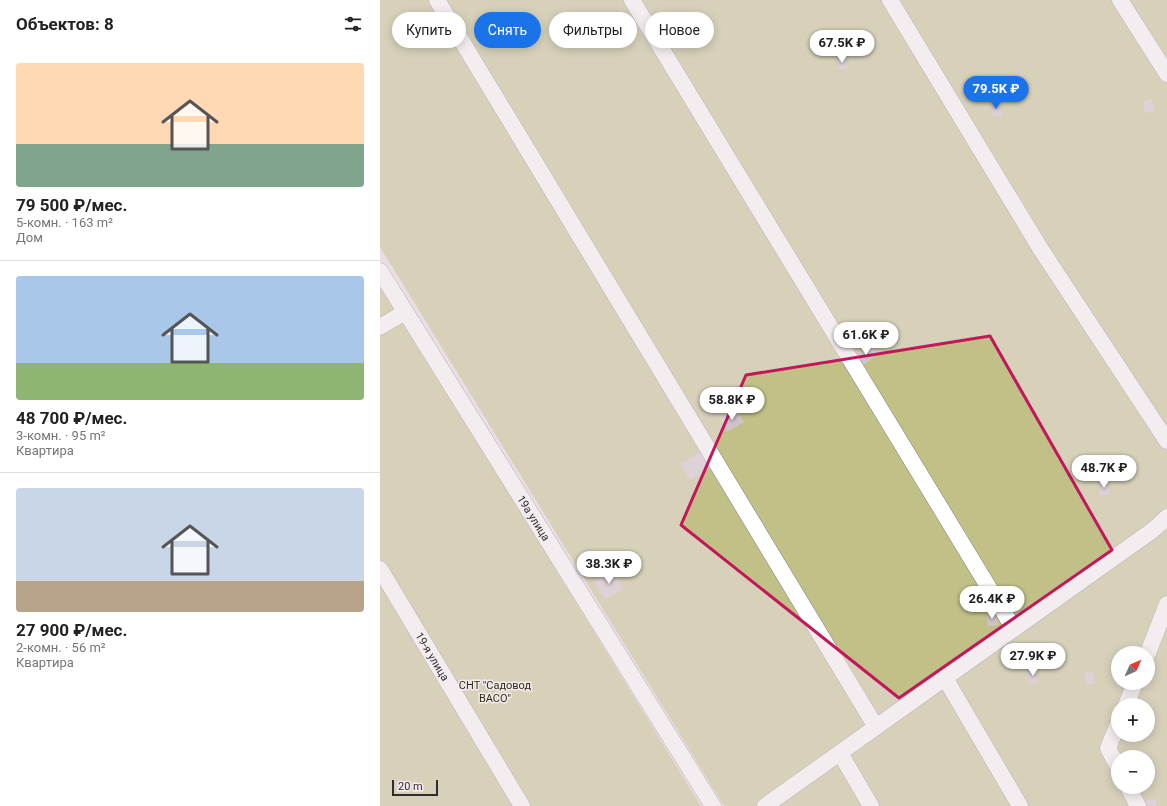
<!DOCTYPE html>
<html lang="ru">
<head>
<meta charset="utf-8">
<style>
	body { margin:0; font-family:Roboto,sans-serif; background:#f6f6f6; color:#222; height:100vh; display:flex; flex-direction:column; font-size:15px; white-space:nowrap }
	* { box-sizing:border-box; margin:0 }
	p { font-size:13px; color:#767676 }
	.icon { flex:none; width:22px; height:22px; fill:none; stroke:currentColor; stroke-width:2; stroke-linecap:round; stroke-linejoin:round }
	.map { position:relative; flex:1; overflow:hidden }
	.sheet { display:flex; flex-direction:column; background:#fff; width:380px }
	.sheet>* { flex:none }
	.top-card { position:absolute; left:12px; top:12px; width:380px; height:36px; display:flex; gap:8px }
	.needle { width:26px; rotate:45deg }
	.controls { position:absolute; left:731px; top:646px; display:grid; gap:8px }
	.controls a { display:grid; place-items:center; width:44px; height:44px; border-radius:50%; background:#fff; box-shadow:0 2px 10px #0003; font-size:20px }
	.scale { position:absolute; left:12px; bottom:10px; width:46px; box-sizing:border-box; padding-left:4px; border:2px solid #302b2d; border-top:0; font-size:11px; line-height:14px; white-space:nowrap; color:#302b2d; -webkit-text-stroke:3px #f6ebf1; paint-order:stroke }
	.price { position:absolute; translate:-50% -34px; padding:0 9px; border-radius:14px; background:#fff; color:#222; font-size:13px; line-height:26px; filter:drop-shadow(0 1px 2px #0008) }
	.price::after { content:''; position:absolute; left:50%; top:24px; width:12px; height:9px; margin-left:-6px; background:inherit; clip-path:polygon(0 0,100% 0,50% 100%) }
	.price.selected { background:#1a73e8; color:#fff }
	ul { padding:0; list-style:none }
	li { display:grid; align-content:center; gap:8px; height:212px; padding:0 16px }
	li+li { border-top:1px solid #e0e0e0 }
	li span { display:grid; place-items:center; height:124px; border-radius:4px; color:#555 }
	li>.icon { margin-inline-start:auto }
	span .icon { width:72px; height:72px; fill:#fffc; stroke-width:1 }
	li b { font-size:17px }
	h2 { display:flex; justify-content:space-between; align-items:center; height:48px; padding:0 16px; font-size:17px }
	.pill { padding:0 14px; border-radius:18px; background:#fff; box-shadow:0 2px 10px #0003; font-size:14px; line-height:36px }
	.pill.selected { background:#1a73e8; color:#fff }
	main { display:flex; flex:1; min-height:0 }
	.map>svg:first-child { display:block }
	.green { fill:#c1c187; fill-rule:evenodd }
	.building { fill:#cec3c8 }
	.lines { fill:none; stroke-linecap:round; stroke-linejoin:round }
	.minor-casing { stroke:#877d82; stroke-width:17 }
	.minor { stroke:#fff; stroke-width:16 }
	.marked { fill:none; stroke:#c2185b; stroke-width:3; stroke-linejoin:round }
	.labels { text-anchor:middle; stroke-width:3; stroke-linejoin:round; paint-order:stroke }
	.street-label { font-size:11px; fill:#302b2d; stroke:#f6ebf1 }
	.park-label { font-size:11px; fill:#2c2c0c; stroke:#f6ebf1 }
</style>
</head>
<body>
<main>
<section class="sheet">
<h2>Объектов: 8<svg class="icon" aria-label="filters" viewBox="0 0 24 24"><path d="M4 7h16M4 17h16"/><circle cx="9" cy="7" r="2"/><circle cx="15" cy="17" r="2"/></svg></h2>
<ul>
<li><span style="background:linear-gradient(#ffd9b3 65%,#7fa58c 0)"><svg class="icon" aria-label="home" viewBox="0 0 24 24"><path d="M3 11l9-7 9 7M6 9v11h12V9"/></svg></span><div><b>79 500 ₽/мес.</b><p>5-комн. · 163 m²</p><p>Дом</p></div></li>
<li><span style="background:linear-gradient(#a9c7e8 70%,#8fb573 0)"><svg class="icon" aria-label="home" viewBox="0 0 24 24"><path d="M3 11l9-7 9 7M6 9v11h12V9"/></svg></span><div><b>48 700 ₽/мес.</b><p>3-комн. · 95 m²</p><p>Квартира</p></div></li>
<li><span style="background:linear-gradient(#c9d6e8 75%,#b9a48a 0)"><svg class="icon" aria-label="home" viewBox="0 0 24 24"><path d="M3 11l9-7 9 7M6 9v11h12V9"/></svg></span><div><b>27 900 ₽/мес.</b><p>2-комн. · 56 m²</p><p>Квартира</p></div></li>
</ul>
</section>
<div class="map">
<svg width="787" height="806" viewBox="0 0 787 806">
	<rect width="100%" height="100%" fill="#e9dee4"/>
	<!-- green -->
	<g class="green">
		<path d="M 0,0 L 787,0 L 787,806 L 344,806 L 0,247 ZM 738,653 L 768,653 L 768,683 L 738,683 ZM 738,705 L 768,705 L 768,735 L 738,735 ZM 738,757 L 768,757 L 768,787 L 738,787 Z"/>
		<polygon points="0,283 321,806 0,806"/>
	</g>
	<!-- building -->
	<g class="building">
		<polygon points="466,57 468,69 459,70 457,58"/>
		<polygon points="772,99 775,112 765,113 763,101"/>
		<polygon points="620,104 622,116 613,117 611,105"/>
		<polygon points="491,346 497,354 481,367 474,358"/>
		<polygon points="356,409 364,422 347,432 340,419"/>
		<polygon points="321,452 331,468 310,480 300,464"/>
		<polygon points="727,482 730,494 720,496 718,484"/>
		<polygon points="233,571 243,589 225,600 214,581"/>
		<polygon points="615,613 618,625 608,626 606,615"/>
		<polygon points="656,670 658,683 649,684 647,672"/>
		<polygon points="713,672 715,684 706,685 704,673"/>
		<polygon points="775,799 777,806 767,806 766,801"/>
	</g>
	<g class="lines">
		<defs>
			<g id="minor">
				<polyline points="57,0 496,727"/>
				<polyline points="252,0 634,629"/>
				<polyline points="510,0 660,248 787,441"/>
				<polyline points="740,0 787,74"/>
				<path id="s1" d="M 0,271 L 333,806"/>
				<polyline points="0,327 25,312"/>
				<path id="s2" d="M 0,569 L 142,806"/>
				<polyline points="768,653 787,604"/>
				<polyline points="565,678 640,806"/>
				<polyline points="746,705 755,683"/>
				<polyline points="738,724 728,748 738,767"/>
				<polyline points="460,753 491,806"/>
				<polyline points="748,787 758,806"/>
				<polyline points="385,806 773,530 787,517"/>
			</g>
		</defs>
		<!-- minor casing -->
		<use href="#minor" class="minor-casing"/>
		<!-- minor -->
		<use href="#minor" class="minor"/>
	</g>
	<!-- marked area -->
	<path d="M0 0H787V806H0ZM 610,336 L 732,550 L 519,698 L 301,525 L 366,375 Z" fill="#e9dee4" fill-opacity=".55" fill-rule="evenodd"/>
	<path class="marked" d="M 610,336 L 732,550 L 519,698 L 301,525 L 366,375 Z"/>
	<g class="labels">
		<!-- street labels -->
		<g class="street-label">
			<text dy="4" stroke="none"><textPath href="#s1" startOffset="291">19а улица</textPath></text>
			<text dy="4" stroke="none"><textPath href="#s2" startOffset="102">19-я улица</textPath></text>
		</g>
		<!-- park labels -->
		<g class="park-label">
			<text x="115" y="689">СНТ "Садовод<tspan x="115" dy="13">ВАСО"</tspan></text>
		</g>
	</g>
</svg>
<div class="controls">
<a><svg class="needle" viewBox="-14 -14 28 28"><path d="M0-13l5 13h-10z" fill="#e53935"/><path d="M0 13l5-13h-10z" fill="#767676"/></svg></a>
<a>+</a>
<a>−</a>
</div>
<div class="scale">20 m</div>
<b class="price" style="left:462px;top:64px">67.5K ₽</b>
<b class="price selected" style="left:616px;top:110px">79.5K ₽</b>
<b class="price" style="left:486px;top:356px">61.6K ₽</b>
<b class="price" style="left:352px;top:421px">58.8K ₽</b>
<b class="price" style="left:724px;top:489px">48.7K ₽</b>
<b class="price" style="left:229px;top:585px">38.3K ₽</b>
<b class="price" style="left:612px;top:620px">26.4K ₽</b>
<b class="price" style="left:653px;top:677px">27.9K ₽</b>
<div class="top-card">
<a class="pill">Купить</a>
<a class="pill selected">Снять</a>
<a class="pill">Фильтры</a>
<a class="pill">Новое</a>
</div>
</div>
</main>
</body>
</html>
